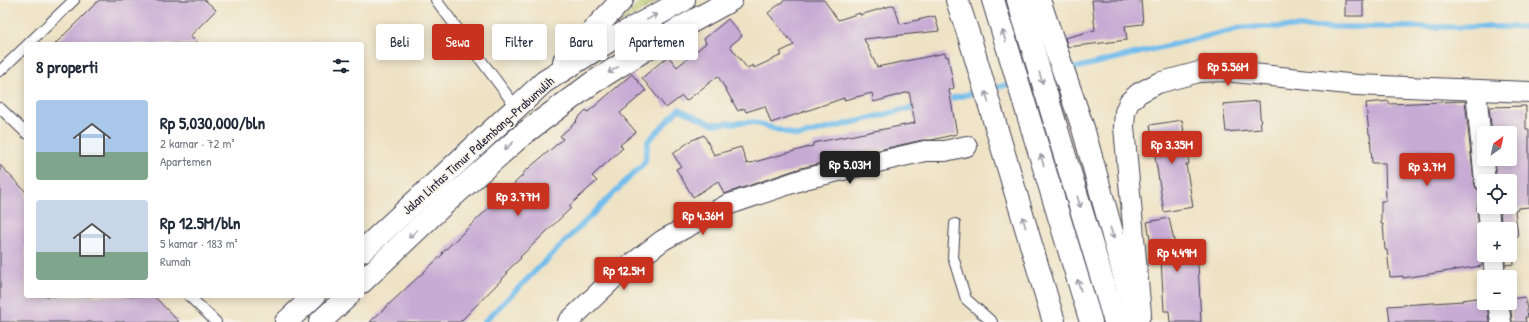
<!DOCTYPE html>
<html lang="id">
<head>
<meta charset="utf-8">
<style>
	body { margin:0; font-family:"Patrick Hand",sans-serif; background:#f2f2f3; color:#1f2937; height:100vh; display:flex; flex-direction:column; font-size:15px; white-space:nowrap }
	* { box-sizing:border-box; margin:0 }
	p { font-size:13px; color:#747a83 }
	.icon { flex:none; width:22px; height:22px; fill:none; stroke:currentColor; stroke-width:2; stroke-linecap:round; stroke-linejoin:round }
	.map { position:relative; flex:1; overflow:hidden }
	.panel { position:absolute; left:24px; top:42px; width:340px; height:256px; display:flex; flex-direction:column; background:#fff; border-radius:4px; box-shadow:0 2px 10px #0003 }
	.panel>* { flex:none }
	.banner { position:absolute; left:376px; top:24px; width:380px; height:36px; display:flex; gap:8px }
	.needle { width:26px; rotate:33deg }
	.tools { position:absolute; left:1477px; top:126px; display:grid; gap:8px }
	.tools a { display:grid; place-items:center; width:40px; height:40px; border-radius:4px; background:#fff; box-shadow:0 2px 10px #0003; font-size:20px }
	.price { position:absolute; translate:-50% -34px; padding:0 9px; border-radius:4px; background:#c8321e; color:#fff; font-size:13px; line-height:26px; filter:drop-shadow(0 1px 2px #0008) }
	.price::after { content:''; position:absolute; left:50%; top:24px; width:12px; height:9px; margin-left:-6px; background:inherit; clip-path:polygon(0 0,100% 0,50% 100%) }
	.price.selected { background:#222; color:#fff }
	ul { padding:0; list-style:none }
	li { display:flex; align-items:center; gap:12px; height:100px; padding:0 12px }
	li span { display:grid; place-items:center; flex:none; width:112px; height:80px; border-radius:4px; color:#555 }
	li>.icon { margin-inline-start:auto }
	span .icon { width:48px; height:48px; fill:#fffc; stroke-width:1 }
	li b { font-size:17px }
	h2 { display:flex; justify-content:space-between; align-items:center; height:48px; padding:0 12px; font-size:17px }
	.tag { padding:0 14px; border-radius:4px; background:#fff; box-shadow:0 2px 10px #0003; font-size:14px; line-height:36px }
	.tag.selected { background:#c8321e; color:#fff }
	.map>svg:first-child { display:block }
	.park { fill:url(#park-crowns); stroke:#707957 }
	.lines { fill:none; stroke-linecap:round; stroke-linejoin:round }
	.stream { stroke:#73bdec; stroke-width:5.5 }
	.building { fill:#c7abd4 }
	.lane-casing { stroke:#413f50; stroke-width:12 }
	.street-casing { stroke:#413f50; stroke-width:22 }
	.highway-casing { stroke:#413f50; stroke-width:24 }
	.lane { stroke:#fff; stroke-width:10 }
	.street { stroke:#fff; stroke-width:20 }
	.highway { stroke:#fff; stroke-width:22 }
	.oneway { stroke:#9c9ca7 }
	.labels { text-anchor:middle; stroke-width:3.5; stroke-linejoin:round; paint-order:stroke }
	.street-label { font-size:13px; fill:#22223b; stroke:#f7f3e8 }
</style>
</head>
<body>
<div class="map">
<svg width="1529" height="322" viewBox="0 0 1529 322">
	<defs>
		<pattern id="park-crowns" width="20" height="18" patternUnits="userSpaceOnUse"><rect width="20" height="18" fill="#bfd073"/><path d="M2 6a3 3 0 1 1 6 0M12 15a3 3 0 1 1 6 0" fill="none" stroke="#a4b264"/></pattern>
	</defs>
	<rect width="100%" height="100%" fill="#f7f3e8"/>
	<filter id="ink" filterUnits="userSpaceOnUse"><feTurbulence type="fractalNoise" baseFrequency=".025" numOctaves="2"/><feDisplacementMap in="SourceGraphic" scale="8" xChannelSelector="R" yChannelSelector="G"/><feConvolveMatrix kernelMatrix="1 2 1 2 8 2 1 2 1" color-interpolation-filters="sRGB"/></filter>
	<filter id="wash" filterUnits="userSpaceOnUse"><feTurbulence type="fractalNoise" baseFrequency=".012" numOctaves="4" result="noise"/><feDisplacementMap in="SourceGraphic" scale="16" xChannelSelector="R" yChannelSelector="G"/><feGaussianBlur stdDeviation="0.9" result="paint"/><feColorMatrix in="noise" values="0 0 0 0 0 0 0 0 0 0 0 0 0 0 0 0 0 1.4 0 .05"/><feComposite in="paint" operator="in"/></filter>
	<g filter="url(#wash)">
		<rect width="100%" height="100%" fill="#eee2c4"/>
		<!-- park -->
		<polygon class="park" points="644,0 658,0 607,32"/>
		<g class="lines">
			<!-- stream -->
			<g class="stream">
				<polyline points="1067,70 1245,27 1529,27"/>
				<polyline points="990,89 1014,83"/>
				<polyline points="945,100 981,91"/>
				<polyline points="484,322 645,162 648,141 679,109 712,124 753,122 798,136 919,106"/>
			</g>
		</g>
		<g id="blocks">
			<!-- building -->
			<g class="building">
				<polygon points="99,0 205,0 216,10 190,36 198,44 55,44"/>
				<polygon points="785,0 824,0 838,20 860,13 860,15 894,5 900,24 935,16 939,31 864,39 877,67 945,53 946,57 948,56 954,88 949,90 957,134 932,140 922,140 801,168 724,194 718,181 693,197 676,169 681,166 673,154 690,141 704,135 714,155 741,147 747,164 813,146 813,143 915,123 909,92 874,102 872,93 844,100 844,98 771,123 765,106 746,112 744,108 738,111 718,76 686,101 682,96 666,108 642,78 668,56 677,67 706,43 704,39 728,19 742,36 730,46 747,68 753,65 754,68 782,55 780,52 794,45 768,13"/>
				<polygon points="1092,0 1141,0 1143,24 1125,26 1127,40 1068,47 1065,38 1095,30"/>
				<rect x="1345" y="0" width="18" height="16"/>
				<polygon points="632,74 646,91 620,113 636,132 620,145 623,148 592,176 597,181 569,206 571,208 520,257 521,258 506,272 508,273 460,322 370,322 443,254 442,253 523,175 522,174 563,139 560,136 577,121 576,120 586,110 588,112"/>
				<polygon points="1259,101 1261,129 1226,132 1223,104"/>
				<polygon points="1389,101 1389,104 1465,101 1474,182 1476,188 1480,191 1484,192 1484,197 1478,202 1477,208 1479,230 1480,235 1484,239 1484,248 1482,256 1482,266 1403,278 1403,276 1390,277 1387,250 1385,250 1383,224 1381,224 1381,201 1386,201 1385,163 1372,163 1370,134 1369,134 1366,103"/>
				<polygon points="1526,106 1526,129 1529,129 1529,207 1518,208 1518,209 1515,210 1518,236 1511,237 1514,264 1505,265 1505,255 1510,255 1510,229 1501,229 1500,207 1510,207 1510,181 1496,181 1494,159 1510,159 1510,133 1492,133 1489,107"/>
				<polygon points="1182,120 1189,164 1186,164 1193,207 1164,212 1150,125"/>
				<polygon points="0,165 26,192 26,296 154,296 179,322 0,322"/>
				<polygon points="1169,218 1175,245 1197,243 1201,322 1170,322 1169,311 1164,311 1161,260 1154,261 1147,222"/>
				<polygon points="1484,297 1484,303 1487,303 1489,322 1390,322 1388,306 1463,301 1462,300"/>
				<polygon points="1525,297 1528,317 1525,317 1526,322 1512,322 1510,299"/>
			</g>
		</g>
	</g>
	<g filter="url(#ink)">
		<use href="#blocks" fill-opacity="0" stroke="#413f50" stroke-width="1"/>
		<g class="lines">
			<defs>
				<g id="lane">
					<polyline points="436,0 516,107"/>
					<polyline points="28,44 74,0"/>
					<polyline points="0,71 26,46"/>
					<polyline points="0,108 26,133"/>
					<polyline points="955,224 953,257 966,299 992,322"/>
					<polyline points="189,296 216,322"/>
				</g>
				<g id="street">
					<polyline points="1476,91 1485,181"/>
					<polyline points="1488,207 1490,229"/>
					<polyline points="1493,255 1495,277"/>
					<polyline points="1498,303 1501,322"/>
					<polyline points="1141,314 1124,127 1125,112 1129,102 1139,93 1158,83 1199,72 1225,71 1357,85 1529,92"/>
					<polyline points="568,322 615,277 663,240 727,205 804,179 925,151 945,151 967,146"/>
				</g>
				<g id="highway">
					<polyline points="957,0 970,39 1054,322"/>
					<polyline points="993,0 1091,322"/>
					<polyline points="1018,0 1115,322"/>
					<polyline points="1039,0 1083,128 1137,322"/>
					<polyline points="564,61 622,0"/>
					<polyline points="362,251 544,82 609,41 684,0"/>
					<polyline points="362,282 442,206 522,135 592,83 675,31 731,0"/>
					<polyline points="286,322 314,296"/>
					<polyline points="320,322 348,296"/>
				</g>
			</defs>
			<!-- lane casing -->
			<use href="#lane" class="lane-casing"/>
			<!-- street casing -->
			<use href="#street" class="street-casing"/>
			<!-- highway casing -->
			<use href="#highway" class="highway-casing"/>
			<!-- lane -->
			<use href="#lane" class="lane"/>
			<!-- street -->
			<use href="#street" class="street"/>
			<!-- highway -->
			<use href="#highway" class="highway"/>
		</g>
		<!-- one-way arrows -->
		<defs><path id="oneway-shaft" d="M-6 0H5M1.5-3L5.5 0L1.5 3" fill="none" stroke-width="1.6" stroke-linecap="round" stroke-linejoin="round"/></defs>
		<g class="oneway">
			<use href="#oneway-shaft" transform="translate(652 17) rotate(-29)"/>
			<use href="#oneway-shaft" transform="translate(1004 36) rotate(-107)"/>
			<use href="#oneway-shaft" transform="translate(613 70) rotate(148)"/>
			<use href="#oneway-shaft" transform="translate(1041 78) rotate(73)"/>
			<use href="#oneway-shaft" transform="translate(987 97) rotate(-106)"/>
			<use href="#oneway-shaft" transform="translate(509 146) rotate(138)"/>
			<use href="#oneway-shaft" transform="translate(1042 160) rotate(-107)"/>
			<use href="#oneway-shaft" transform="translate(1079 202) rotate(73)"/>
			<use href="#oneway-shaft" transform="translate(1024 222) rotate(-106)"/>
			<use href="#oneway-shaft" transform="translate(1112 233) rotate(74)"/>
			<use href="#oneway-shaft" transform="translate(413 234) rotate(136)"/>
			<use href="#oneway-shaft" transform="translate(1079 285) rotate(-107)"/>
		</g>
	</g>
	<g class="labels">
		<!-- street labels -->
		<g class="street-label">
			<text transform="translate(478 145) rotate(-42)" y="5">Jalan Lintas Timur Palembang-Prabumulih</text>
		</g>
	</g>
</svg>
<div class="tools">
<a><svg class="needle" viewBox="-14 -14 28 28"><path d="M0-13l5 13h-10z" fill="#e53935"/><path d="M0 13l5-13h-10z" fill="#747a83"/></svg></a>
<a><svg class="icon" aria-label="locate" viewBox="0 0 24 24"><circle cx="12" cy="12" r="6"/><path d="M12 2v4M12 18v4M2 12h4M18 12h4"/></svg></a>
<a>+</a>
<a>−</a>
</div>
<b class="price" style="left:1228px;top:87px">Rp 5.56M</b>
<b class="price" style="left:1172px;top:165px">Rp 3.35M</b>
<b class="price selected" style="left:850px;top:185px">Rp 5.03M</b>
<b class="price" style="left:1427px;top:187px">Rp 3.7M</b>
<b class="price" style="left:518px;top:217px">Rp 3.77M</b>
<b class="price" style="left:703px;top:236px">Rp 4.36M</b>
<b class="price" style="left:1177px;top:273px">Rp 4.49M</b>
<b class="price" style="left:624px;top:291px">Rp 12.5M</b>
<div class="banner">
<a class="tag">Beli</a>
<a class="tag selected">Sewa</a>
<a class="tag">Filter</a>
<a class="tag">Baru</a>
<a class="tag">Apartemen</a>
</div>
<section class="panel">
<h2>8 properti<svg class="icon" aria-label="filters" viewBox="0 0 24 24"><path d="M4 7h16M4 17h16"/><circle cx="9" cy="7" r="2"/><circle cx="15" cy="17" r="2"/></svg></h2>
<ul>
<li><span style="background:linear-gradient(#a9c7e8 65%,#7fa58c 0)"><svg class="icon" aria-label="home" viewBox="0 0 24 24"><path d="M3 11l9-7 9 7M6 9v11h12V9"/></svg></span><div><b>Rp 5,030,000/bln</b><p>2 kamar · 72 m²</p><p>Apartemen</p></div></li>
<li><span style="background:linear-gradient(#c9d6e8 65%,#7fa58c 0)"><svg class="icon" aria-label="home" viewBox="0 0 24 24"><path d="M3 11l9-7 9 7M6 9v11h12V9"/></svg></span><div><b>Rp 12.5M/bln</b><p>5 kamar · 183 m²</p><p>Rumah</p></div></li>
</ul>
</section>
</div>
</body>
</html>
